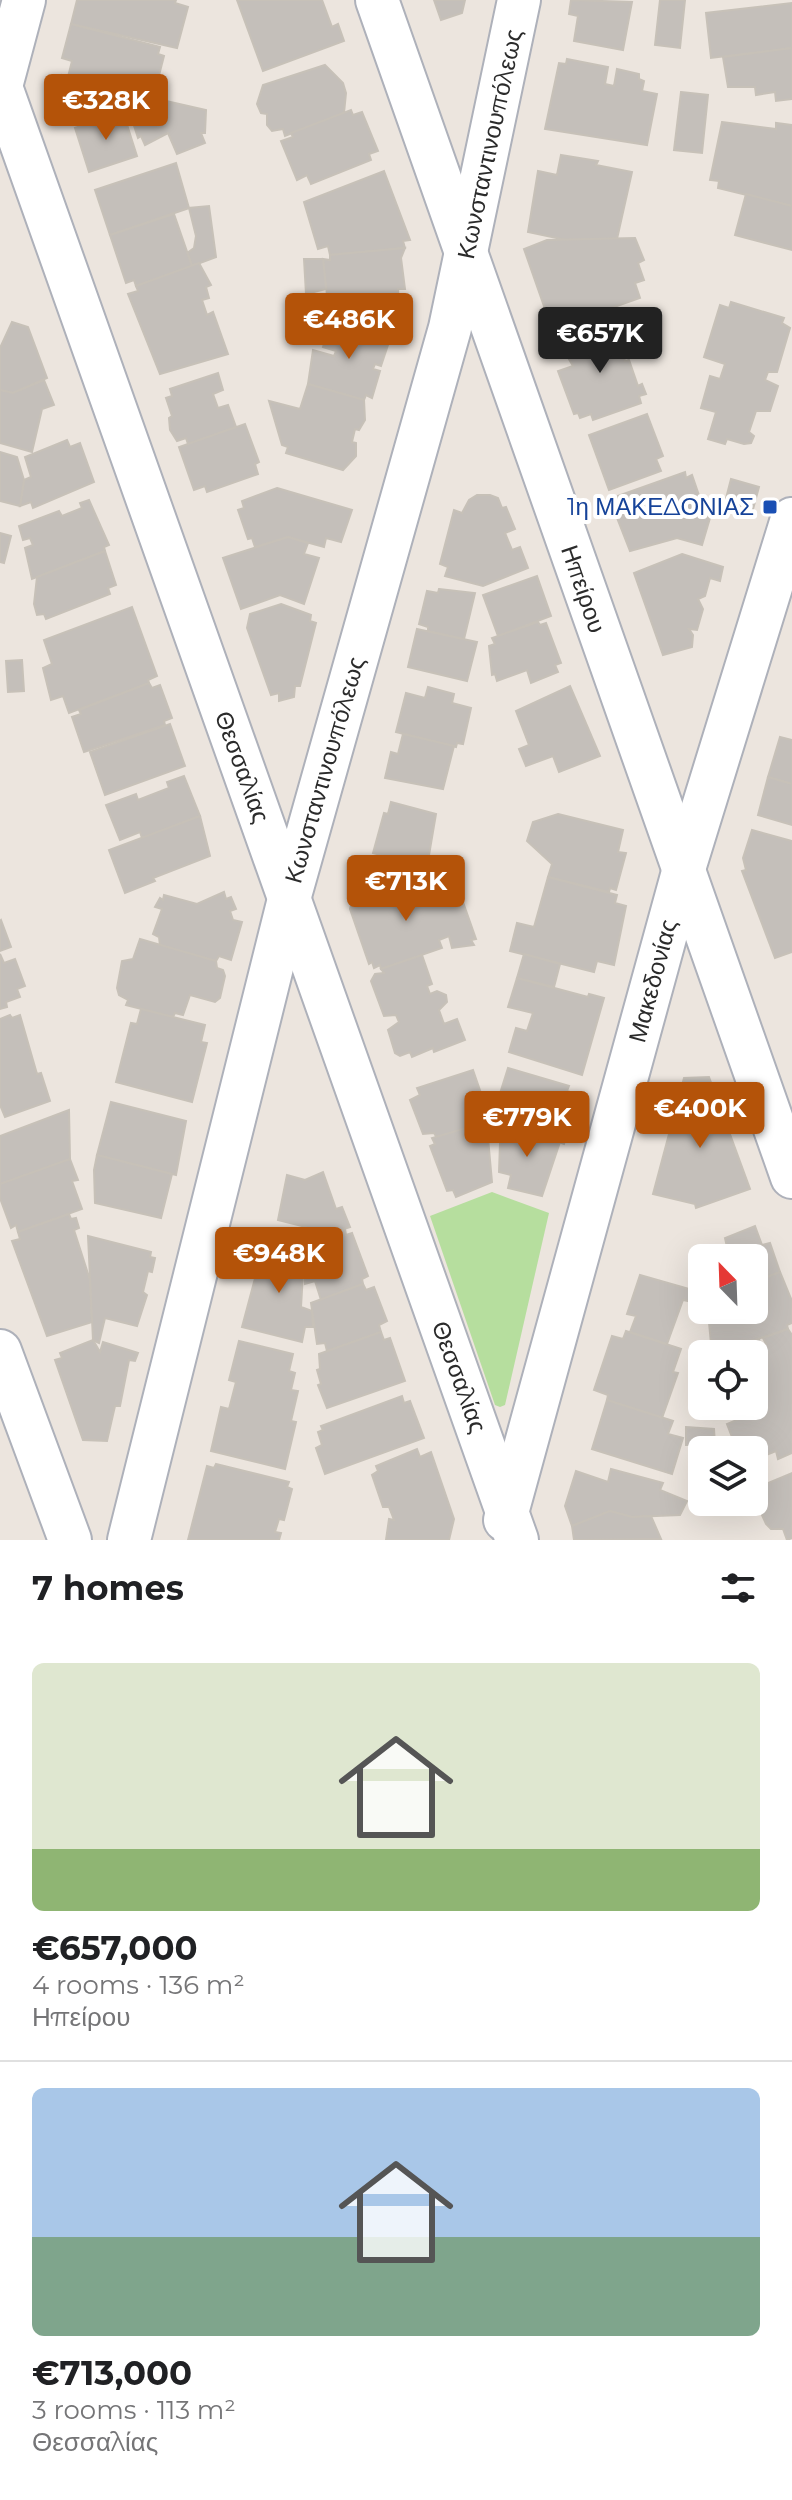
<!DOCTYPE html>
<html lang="en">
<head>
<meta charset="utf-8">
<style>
	body { margin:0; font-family:Montserrat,sans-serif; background:#f6f6f6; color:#202124; height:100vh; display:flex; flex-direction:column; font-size:30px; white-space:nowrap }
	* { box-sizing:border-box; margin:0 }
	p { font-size:26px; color:#757577 }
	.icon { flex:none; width:44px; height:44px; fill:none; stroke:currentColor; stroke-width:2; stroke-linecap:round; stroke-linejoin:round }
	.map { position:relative; height:1540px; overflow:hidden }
	.side { display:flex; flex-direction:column; background:#fff; flex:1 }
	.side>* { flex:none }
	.needle { width:52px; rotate:337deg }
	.buttons { position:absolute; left:688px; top:1244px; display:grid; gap:16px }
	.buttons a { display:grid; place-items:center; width:80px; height:80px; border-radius:12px; background:#fff; box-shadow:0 8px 32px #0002; font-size:40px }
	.price { position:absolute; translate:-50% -68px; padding:0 18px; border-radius:8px; background:#b45309; color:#fff; font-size:26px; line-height:52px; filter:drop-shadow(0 2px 4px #0008) }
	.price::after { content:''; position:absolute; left:50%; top:48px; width:24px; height:18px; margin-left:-12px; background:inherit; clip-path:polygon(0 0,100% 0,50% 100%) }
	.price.active { background:#222; color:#fff }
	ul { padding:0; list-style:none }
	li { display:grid; align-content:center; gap:16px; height:424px; padding:0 32px }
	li+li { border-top:2px solid #e0e0e0 }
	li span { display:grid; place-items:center; height:248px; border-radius:12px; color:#555 }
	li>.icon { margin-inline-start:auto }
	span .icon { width:144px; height:144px; fill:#fffc; stroke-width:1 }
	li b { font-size:34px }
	h2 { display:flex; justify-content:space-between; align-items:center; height:96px; padding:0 32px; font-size:34px }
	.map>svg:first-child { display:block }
	.green { fill:#b6de9e }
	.building { fill:#c4bfba; stroke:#c7c1b8; stroke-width:2 }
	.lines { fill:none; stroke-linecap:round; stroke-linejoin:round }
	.street-casing { stroke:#aeb1ba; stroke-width:46 }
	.street { stroke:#fff; stroke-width:42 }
	.transit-dot { fill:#1a4fb4; stroke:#fff; stroke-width:3 }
	.labels { text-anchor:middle; stroke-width:8; stroke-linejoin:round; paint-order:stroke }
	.street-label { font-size:24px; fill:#2b2b2b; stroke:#fff }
	.transit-label { font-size:24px; fill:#164399; stroke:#fff; text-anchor:end }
</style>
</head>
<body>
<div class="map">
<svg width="792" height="1540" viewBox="0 0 792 1540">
	<rect width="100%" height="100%" fill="#ece5de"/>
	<!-- green -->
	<polygon class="green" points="492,1192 549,1213 505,1405 500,1407 495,1405 430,1216"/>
	<!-- building -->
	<g class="building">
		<polygon points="77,0 176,0 175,3 188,7 177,48 71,24"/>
		<polygon points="237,0 322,0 332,27 338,24 344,41 263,71"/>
		<polygon points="434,0 465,0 462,13 441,20"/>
		<polygon points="571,0 632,2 623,50 574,41 578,16 569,14"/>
		<polygon points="660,0 685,0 680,48 655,45"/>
		<polygon points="792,3 792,48 711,58 706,13"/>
		<polygon points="71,24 160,47 158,54 164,56 156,87 112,76 110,82 104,81 103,86 68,77 72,61 62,58"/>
		<polygon points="792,48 792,99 776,101 775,92 756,95 755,87 728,87 723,57"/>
		<polygon points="567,59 608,67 605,84 614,86 617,69 639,74 639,79 644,81 642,91 657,94 647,145 545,129 559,63 566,64"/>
		<polygon points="325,65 343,83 346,93 344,113 285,136 283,129 272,131 267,125 267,114 261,113 257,104 263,85"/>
		<polygon points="62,75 109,88 119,114 83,125 76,105 66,108 57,83"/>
		<polygon points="109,88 206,110 205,133 201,133 205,143 177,154 168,133 145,145 141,136 138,138 126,101 115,105"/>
		<polygon points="681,92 708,95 702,153 674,150"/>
		<polygon points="351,110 353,115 362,112 378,151 369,154 371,160 311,184 307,175 297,180 281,141 293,137 291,133"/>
		<polygon points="123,112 137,156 89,172 75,128"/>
		<polygon points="722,122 776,129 776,123 792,125 792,206 718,188 719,181 710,180"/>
		<polygon points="561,155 598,161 596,165 632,172 617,239 566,240 528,232 538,171 557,175"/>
		<polygon points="176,163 189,208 110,235 95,190"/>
		<polygon points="384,171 410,240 403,241 405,248 330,255 328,246 318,249 304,202"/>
		<polygon points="746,194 792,206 792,250 735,235"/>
		<polygon points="209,206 216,257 192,266 187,253 194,248 196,236 189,208"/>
		<polygon points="174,214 192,266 136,286 134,280 126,283 110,235"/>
		<polygon points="635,238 644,260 638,263 644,280 635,283 640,298 552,329 524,249 547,240"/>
		<polygon points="405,248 401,258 405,289 398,289 399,308 329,313 323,259 330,260 330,255"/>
		<polygon points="304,259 323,259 326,289 306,294"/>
		<polygon points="199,263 211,285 206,287 209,298 202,300 207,315 213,312 228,354 160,374 128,294 138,291 136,286"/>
		<polygon points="731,302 784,318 782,323 790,328 777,372 768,372 765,380 778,386 770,411 756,411 749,432 754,436 751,443 744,444 727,439 725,444 708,439 716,412 701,408 710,376 720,379 725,364 704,357 720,305 729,308"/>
		<polygon points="331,320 383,335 381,343 388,345 381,366 375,364 373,369 380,371 372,398 366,395 364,400 308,384 313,350 334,356 336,351 323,347"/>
		<polygon points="12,322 28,327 47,378 13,393 0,390 0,348"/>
		<polygon points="618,324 626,347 621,349 625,361 629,360 638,386 642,384 646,394 639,396 641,403 593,420 591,414 580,418 578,413 574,414 558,371 573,366 563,349 570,347 568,341"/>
		<polygon points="218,373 223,390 213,394 218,408 228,405 236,427 188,444 186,438 177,441 170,430 169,418 172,416 166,398 172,396 170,389"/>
		<polygon points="44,380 54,405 42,409 32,452 0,443 0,390 13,393"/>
		<polygon points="308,384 364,400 365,420 359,430 355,429 352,442 356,443 356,456 343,470 286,453 288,447 282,445 269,401 300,409"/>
		<polygon points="647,414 663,456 656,459 661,471 609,490 589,435"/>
		<polygon points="245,424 259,462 255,464 258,474 207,492 205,486 194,490 179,447"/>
		<polygon points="67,440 70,447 80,443 94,482 33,508 31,502 20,506 24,480 31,477 25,457"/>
		<polygon points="0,452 17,457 24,480 20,506 0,501"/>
		<polygon points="685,472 686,478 692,475 702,504 694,506 697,515 710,518 702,545 677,538 630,551 612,505 619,501 618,496"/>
		<polygon points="731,479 759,487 752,513 724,506"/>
		<polygon points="277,488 352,510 341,542 326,538 324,547 288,537 255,547 252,538 248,539 238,510 244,508 242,501"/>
		<polygon points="477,495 490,495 498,498 502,508 506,507 515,529 505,533 512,550 520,547 528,568 483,586 445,576 448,567 440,564 454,510 462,513 469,500"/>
		<polygon points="89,500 109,545 104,547 105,551 32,579 25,548 33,545 30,538 23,540 19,526 59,511 62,516 82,508 80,503"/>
		<polygon points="0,533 11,536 4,563 0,562"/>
		<polygon points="288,537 308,543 304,554 319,558 304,604 280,595 241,609 223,558"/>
		<polygon points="105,551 116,585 108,588 110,594 46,619 44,614 37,615 34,604 37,577"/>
		<polygon points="682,554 723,567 720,581 710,578 705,596 698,599 703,609 697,630 689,629 693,635 692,647 663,655 634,573"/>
		<polygon points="537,576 551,616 498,636 483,595"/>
		<polygon points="439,589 475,593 464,639 428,631 428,627 419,624 427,591 438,593"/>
		<polygon points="281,604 311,615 310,621 316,623 300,686 295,686 294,697 279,701 279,693 271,695 247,628 250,614"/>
		<polygon points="132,607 157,676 148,680 149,683 69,713 63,696 51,700 43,668 52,664 44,640"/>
		<polygon points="538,622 540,625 546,623 561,663 555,665 558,672 531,683 527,670 497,681 495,674 492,675 489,646 495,644 492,638"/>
		<polygon points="417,629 477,642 467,681 408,667"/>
		<polygon points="22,660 24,691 8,692 6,661"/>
		<polygon points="149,683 152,688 160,685 172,718 164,721 165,725 84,752 72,717 81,714 79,710"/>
		<polygon points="570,686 600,756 559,772 553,756 526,766 519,749 529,745 516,711"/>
		<polygon points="428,687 454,694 452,703 471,708 463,744 457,743 456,747 396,732 406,693 425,698"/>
		<polygon points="170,724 185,766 105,795 90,752"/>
		<polygon points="403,734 454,746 443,789 385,778 391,752 398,754"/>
		<polygon points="780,737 792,740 792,784 768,777"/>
		<polygon points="184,776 200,816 142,838 140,832 120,840 106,805 136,794 138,800 169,788 167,782"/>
		<polygon points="768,777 792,784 792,825 758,815"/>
		<polygon points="391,802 436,814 427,867 373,853 384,813 388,814"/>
		<polygon points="558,814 623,830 618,852 626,853 616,890 610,888 609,892 548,877 552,864 527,841 533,822"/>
		<polygon points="200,816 210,856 153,878 155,881 125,893 109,850"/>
		<polygon points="752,830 792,841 792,952 775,958 742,871 746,870 743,858"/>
		<polygon points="548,877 617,895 615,903 626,906 614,965 597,961 594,972 510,951 517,923 534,927"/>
		<polygon points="359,878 463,902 476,939 471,940 474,945 452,948 449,936 439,940 442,948 381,969 380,965 374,968 372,962 369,964 350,909"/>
		<polygon points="224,892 226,899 231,897 236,909 230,911 233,920 242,922 231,960 219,956 216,961 160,946 159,937 153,934 162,909 155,907 160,898 163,900 164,895 197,904"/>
		<polygon points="1,920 11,947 0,951 0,921"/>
		<polygon points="140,939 216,961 217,968 223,970 225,976 220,998 215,1002 190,995 183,1015 175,1013 173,1017 126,1005 128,1000 119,995 117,988 122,961 133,959"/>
		<polygon points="0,954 4,963 15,959 25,986 17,989 20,997 6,1002 7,1007 0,1009"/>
		<polygon points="524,954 560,964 554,987 517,978"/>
		<polygon points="422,955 432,984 427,986 430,994 437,991 446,995 447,1002 439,1010 444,1024 457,1019 465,1040 434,1052 433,1048 412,1057 410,1052 400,1056 395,1053 388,1030 399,1022 396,1015 384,1016 371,981 375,974 384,973 381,969"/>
		<polygon points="517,978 588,997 589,994 604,998 582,1075 509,1052 516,1028 527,1031 533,1013 508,1007"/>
		<polygon points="141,1009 205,1025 201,1042 207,1043 192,1102 116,1082 131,1023 137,1024"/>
		<polygon points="10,1015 12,1018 20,1015 37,1074 41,1073 50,1101 5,1117 0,1105 0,1019"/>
		<polygon points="508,1068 569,1086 567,1091 576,1094 564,1144 492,1119"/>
		<polygon points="473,1070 484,1102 479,1104 483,1117 479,1119 480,1124 437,1138 434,1133 423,1134 410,1100 420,1095 417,1088"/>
		<polygon points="709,1077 750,1189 696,1208 695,1204 653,1194 684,1078"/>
		<polygon points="111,1102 186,1121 176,1175 97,1155"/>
		<polygon points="69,1110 70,1159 0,1184 0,1136"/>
		<polygon points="480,1124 480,1130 487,1127 492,1182 456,1197 453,1190 447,1191 430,1146 435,1144 432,1138"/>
		<polygon points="506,1124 560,1142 542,1196 508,1188 511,1175 499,1172 500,1143"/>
		<polygon points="97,1155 172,1174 161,1218 95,1203 94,1170"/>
		<polygon points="70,1159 78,1180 72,1181 82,1209 18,1232 16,1225 11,1228 0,1198 0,1184"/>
		<polygon points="323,1172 336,1209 342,1207 350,1227 310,1239 306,1227 278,1220 287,1175 305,1180"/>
		<polygon points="69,1214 71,1219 76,1218 79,1228 74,1230 90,1280 92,1322 47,1336 12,1241 20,1239 18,1232"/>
		<polygon points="755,1226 762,1245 770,1243 780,1272 754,1282 754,1258 723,1258 722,1249 727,1247 725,1238"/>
		<polygon points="345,1229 346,1235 352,1233 368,1276 362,1279 363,1284 321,1300 315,1281 305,1284 304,1256 314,1252 310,1239"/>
		<polygon points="88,1236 151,1252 150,1257 155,1258 152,1272 148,1271 143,1292 147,1295 137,1326 105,1318 99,1343 93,1340"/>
		<polygon points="265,1241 300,1250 300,1256 304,1256 301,1307 312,1311 313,1327 305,1327 302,1342 242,1327"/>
		<polygon points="780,1272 792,1301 792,1323 787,1325 788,1329 712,1354 708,1312 754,1310 754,1282"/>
		<polygon points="640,1275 696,1291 693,1302 683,1300 667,1344 630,1332 636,1316 627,1314"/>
		<polygon points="363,1284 366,1290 374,1287 387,1321 379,1325 381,1332 327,1351 325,1343 317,1344 311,1303"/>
		<polygon points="788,1329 792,1335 792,1453 778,1459 776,1451 754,1460 754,1450 737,1450 727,1424 763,1409 754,1385 754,1354 724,1352 759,1339 761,1346 766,1344 763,1338"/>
		<polygon points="626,1331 681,1349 673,1372 678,1373 662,1418 607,1400 608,1395 594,1390 612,1336 623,1339"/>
		<polygon points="381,1332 384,1340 390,1338 405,1381 327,1408 318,1385 321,1384 317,1370 320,1369 319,1354"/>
		<polygon points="93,1340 100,1352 103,1342 138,1353 135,1361 129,1360 120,1406 115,1406 107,1441 83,1440 55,1360 62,1358 60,1353"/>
		<polygon points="239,1341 293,1354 289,1371 295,1373 291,1390 298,1391 291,1421 296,1422 285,1469 211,1451 221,1407 229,1409 236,1382 229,1380"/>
		<polygon points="402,1396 404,1403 410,1401 424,1438 325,1474 316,1448 322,1445 318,1432 323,1430 321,1426"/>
		<polygon points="607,1400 673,1421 668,1434 683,1438 672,1474 592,1449"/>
		<polygon points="686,1427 714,1429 715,1445 686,1445"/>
		<polygon points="417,1449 420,1457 431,1452 454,1519 449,1540 386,1540 389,1519 394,1520 389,1507 383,1507 372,1475 378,1471 376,1466"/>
		<polygon points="216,1464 289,1482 287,1487 292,1489 284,1520 279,1519 275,1532 281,1533 279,1540 188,1540 207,1466 214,1468"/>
		<polygon points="611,1469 663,1483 660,1490 687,1501 680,1515 632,1517 610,1511 572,1526 565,1506 576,1471 608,1482"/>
		<polygon points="792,1473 792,1538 787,1540 783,1529 771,1529 766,1524 761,1513 765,1495 761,1486"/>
		<polygon points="610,1511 632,1517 651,1516 661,1539 574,1540 572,1526"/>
	</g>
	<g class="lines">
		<defs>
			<g id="street">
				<polyline points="377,0 792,1177"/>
				<polyline points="0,84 517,1540"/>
				<polyline points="0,90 24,0"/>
				<polyline points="0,1351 70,1540"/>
				<polyline points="505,1520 683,872 792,519"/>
				<polyline points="129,1540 289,899 450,328 519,0"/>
			</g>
		</defs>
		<!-- street casing -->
		<use href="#street" class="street-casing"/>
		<!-- street -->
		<use href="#street" class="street"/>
	</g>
	<!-- markers -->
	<rect class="transit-dot" x="762" y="499" width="16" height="16" rx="4"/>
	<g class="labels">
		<!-- street labels -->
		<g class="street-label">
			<text transform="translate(490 144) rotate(-78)" y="8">Κωνσταντινουπόλεως</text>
			<text transform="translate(583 589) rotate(71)" y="8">Ηπείρου</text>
			<text transform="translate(242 767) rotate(70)" y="8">Θεσσαλίας</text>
			<text transform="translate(325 770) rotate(-74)" y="8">Κωνσταντινουπόλεως</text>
			<text transform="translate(653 981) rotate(-75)" y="8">Μακεδονίας</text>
			<text transform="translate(459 1377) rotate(70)" y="8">Θεσσαλίας</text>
		</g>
		<!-- transit labels -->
		<g class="transit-label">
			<text x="754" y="515">1η ΜΑΚΕΔΟΝΙΑΣ</text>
		</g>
	</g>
</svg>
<div class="buttons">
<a><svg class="needle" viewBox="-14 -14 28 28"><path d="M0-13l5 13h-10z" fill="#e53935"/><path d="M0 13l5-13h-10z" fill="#757577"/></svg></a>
<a><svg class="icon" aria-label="locate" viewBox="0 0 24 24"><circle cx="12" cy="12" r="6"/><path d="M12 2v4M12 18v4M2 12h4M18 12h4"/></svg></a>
<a><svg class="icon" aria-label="layers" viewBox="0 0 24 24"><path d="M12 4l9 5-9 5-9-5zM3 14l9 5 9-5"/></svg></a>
</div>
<b class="price" style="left:106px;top:142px">€328K</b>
<b class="price" style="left:349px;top:361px">€486K</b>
<b class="price active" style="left:600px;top:375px">€657K</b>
<b class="price" style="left:406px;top:923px">€713K</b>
<b class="price" style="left:700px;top:1150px">€400K</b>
<b class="price" style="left:527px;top:1159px">€779K</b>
<b class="price" style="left:279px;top:1295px">€948K</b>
</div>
<section class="side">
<h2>7 homes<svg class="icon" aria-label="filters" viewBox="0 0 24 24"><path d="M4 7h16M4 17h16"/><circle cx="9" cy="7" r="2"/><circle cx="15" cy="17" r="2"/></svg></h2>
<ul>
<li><span style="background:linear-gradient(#dfe7d0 75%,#8fb573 0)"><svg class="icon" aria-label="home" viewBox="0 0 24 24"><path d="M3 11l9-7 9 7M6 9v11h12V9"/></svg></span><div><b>€657,000</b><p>4 rooms · 136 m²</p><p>Ηπείρου</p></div></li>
<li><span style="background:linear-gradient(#a9c7e8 60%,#7fa58c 0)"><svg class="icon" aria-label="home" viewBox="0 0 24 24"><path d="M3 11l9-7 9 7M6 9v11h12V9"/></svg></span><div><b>€713,000</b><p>3 rooms · 113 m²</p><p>Θεσσαλίας</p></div></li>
</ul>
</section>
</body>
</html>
